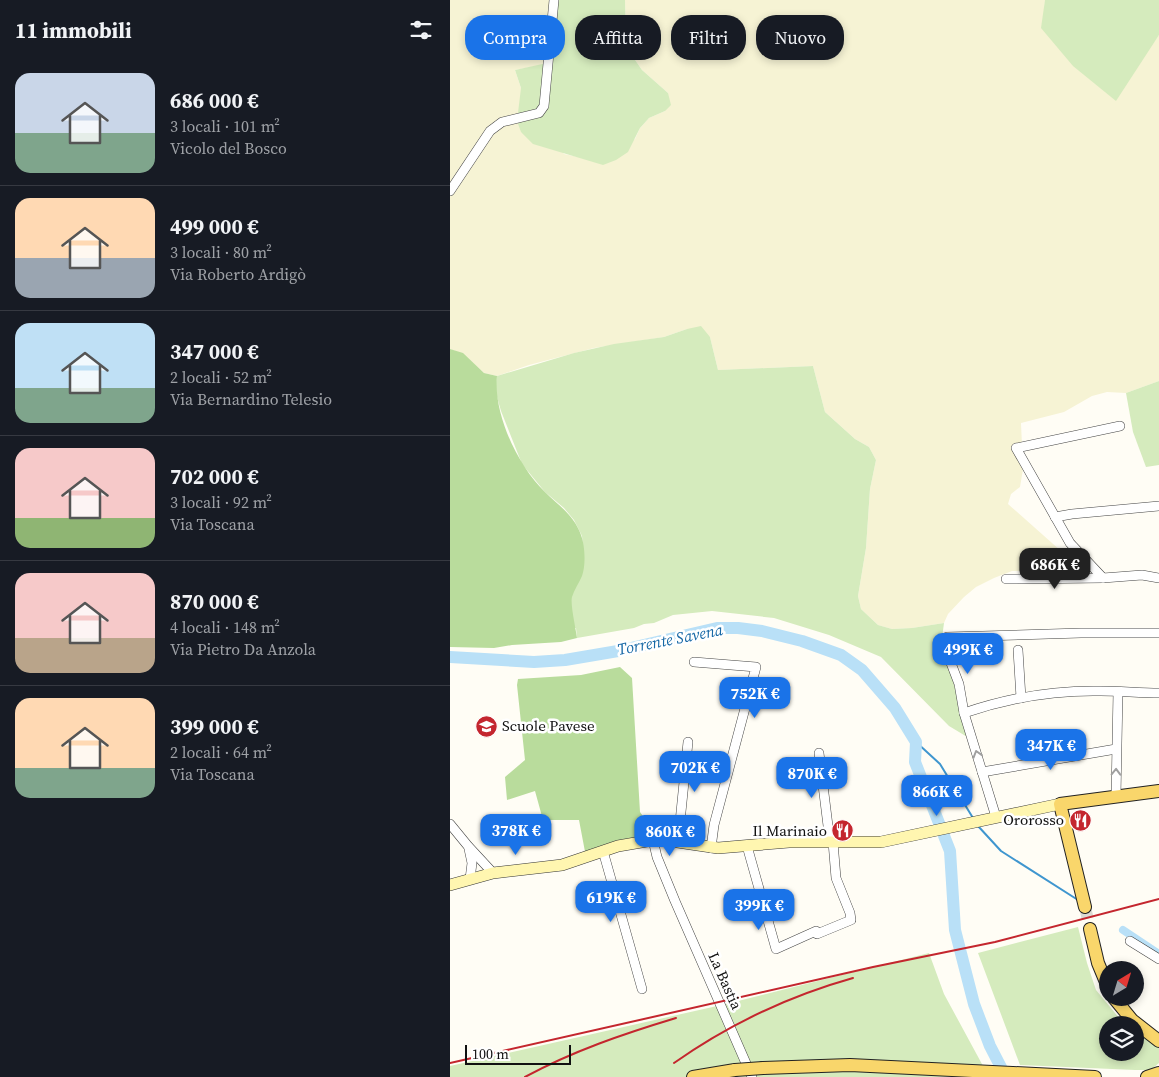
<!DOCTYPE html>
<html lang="it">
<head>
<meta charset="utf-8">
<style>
	body { margin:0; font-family:"Source Serif 4",serif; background:#242831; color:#f1f3f6; height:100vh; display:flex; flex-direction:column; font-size:19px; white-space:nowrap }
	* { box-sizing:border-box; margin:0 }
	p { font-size:16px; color:#9ea1a6 }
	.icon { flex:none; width:28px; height:28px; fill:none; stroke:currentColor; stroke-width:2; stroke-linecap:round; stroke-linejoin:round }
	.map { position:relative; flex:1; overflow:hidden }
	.sheet { display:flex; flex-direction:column; background:#171b24; width:450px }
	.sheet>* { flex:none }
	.guide { position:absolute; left:15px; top:15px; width:475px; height:45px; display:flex; gap:10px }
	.needle { width:32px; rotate:38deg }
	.fabs { position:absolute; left:649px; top:961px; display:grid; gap:10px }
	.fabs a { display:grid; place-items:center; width:45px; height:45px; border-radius:50%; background:#171b24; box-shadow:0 2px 8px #0003; font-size:25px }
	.scale { position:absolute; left:15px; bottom:12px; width:106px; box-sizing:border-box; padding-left:5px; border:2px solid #111; border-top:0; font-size:14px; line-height:18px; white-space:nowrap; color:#111; -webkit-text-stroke:4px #fff; paint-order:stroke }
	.price { position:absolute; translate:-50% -42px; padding:0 11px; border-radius:10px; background:#1a73e8; color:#fff; font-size:16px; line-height:32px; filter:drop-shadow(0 1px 2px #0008) }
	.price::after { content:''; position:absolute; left:50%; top:30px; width:15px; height:11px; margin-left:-8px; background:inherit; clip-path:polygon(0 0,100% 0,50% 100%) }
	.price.active { background:#222; color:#fff }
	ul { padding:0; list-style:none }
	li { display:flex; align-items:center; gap:15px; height:125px; padding:0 15px }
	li+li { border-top:1px solid #363941 }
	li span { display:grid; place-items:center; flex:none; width:140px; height:100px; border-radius:15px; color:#555 }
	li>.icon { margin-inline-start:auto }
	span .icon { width:60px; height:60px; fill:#fffc; stroke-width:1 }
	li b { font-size:21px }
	h2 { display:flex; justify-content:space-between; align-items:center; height:60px; padding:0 15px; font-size:21px }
	.tag { padding:0 18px; border-radius:20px; background:#171b24; box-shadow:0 2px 8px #0003; font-size:18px; line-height:45px }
	.tag.active { background:#1a73e8; color:#fff }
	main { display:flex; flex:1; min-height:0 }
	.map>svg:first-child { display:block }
	.farmland { fill:#f6f3d4 }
	.green { fill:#d5ebbd }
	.forest { fill:#b9dc9c }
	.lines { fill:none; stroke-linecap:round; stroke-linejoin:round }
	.stream { stroke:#3f96cf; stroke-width:2 }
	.canal { stroke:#b9e0f7; stroke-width:8 }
	.river { stroke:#b9e0f7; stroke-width:12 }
	.primary-tunnel { stroke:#dbdad3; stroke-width:12; stroke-dasharray:12 6; stroke-linecap:butt }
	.street-casing { stroke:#444; stroke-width:10 }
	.secondary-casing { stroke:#333; stroke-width:12 }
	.primary-casing { stroke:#222; stroke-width:14 }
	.street { stroke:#fff; stroke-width:9 }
	.secondary { stroke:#fff6b0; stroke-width:11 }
	.primary { stroke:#f9d66b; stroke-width:12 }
	.rail { stroke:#c4262e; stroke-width:2 }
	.primary-bridge-casing { stroke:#222; stroke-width:14; stroke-linecap:butt }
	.primary-bridge { stroke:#f9d66b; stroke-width:12 }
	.oneway { stroke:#a0a0a0 }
	.labels { text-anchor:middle; stroke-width:5; stroke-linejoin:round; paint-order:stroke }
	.poi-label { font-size:15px; fill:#111; stroke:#fff; text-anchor:end }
	.street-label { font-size:15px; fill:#111; stroke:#fff }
	.water-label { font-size:16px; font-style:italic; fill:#1768a6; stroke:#fff }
</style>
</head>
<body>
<main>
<section class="sheet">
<h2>11 immobili<svg class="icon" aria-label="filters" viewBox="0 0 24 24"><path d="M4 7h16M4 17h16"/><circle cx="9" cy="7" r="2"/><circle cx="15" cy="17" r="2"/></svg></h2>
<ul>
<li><span style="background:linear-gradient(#c9d6e8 60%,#7fa58c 0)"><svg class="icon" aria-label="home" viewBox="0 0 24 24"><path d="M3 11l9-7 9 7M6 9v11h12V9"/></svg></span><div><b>686 000 €</b><p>3 locali · 101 m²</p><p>Vicolo del Bosco</p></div></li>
<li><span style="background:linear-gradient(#ffd9b3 60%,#9aa5b1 0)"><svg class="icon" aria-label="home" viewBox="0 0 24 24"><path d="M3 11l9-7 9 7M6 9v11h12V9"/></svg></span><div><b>499 000 €</b><p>3 locali · 80 m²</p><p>Via Roberto Ardigò</p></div></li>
<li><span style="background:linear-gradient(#bfe0f5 65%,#7fa58c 0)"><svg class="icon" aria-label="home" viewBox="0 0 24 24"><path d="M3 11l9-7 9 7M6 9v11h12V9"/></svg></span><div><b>347 000 €</b><p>2 locali · 52 m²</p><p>Via Bernardino Telesio</p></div></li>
<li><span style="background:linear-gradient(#f6c9c9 70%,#8fb573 0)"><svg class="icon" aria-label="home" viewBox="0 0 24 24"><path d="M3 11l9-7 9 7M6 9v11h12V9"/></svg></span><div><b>702 000 €</b><p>3 locali · 92 m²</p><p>Via Toscana</p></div></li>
<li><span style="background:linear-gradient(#f6c9c9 65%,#b9a48a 0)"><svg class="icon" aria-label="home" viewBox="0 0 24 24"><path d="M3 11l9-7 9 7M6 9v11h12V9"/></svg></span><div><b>870 000 €</b><p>4 locali · 148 m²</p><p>Via Pietro Da Anzola</p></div></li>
<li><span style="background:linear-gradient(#ffd9b3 70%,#7fa58c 0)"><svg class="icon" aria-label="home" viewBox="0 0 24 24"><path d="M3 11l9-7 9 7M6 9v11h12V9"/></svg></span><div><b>399 000 €</b><p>2 locali · 64 m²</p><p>Via Toscana</p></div></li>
</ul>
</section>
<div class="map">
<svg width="709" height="1077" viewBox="0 0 709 1077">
	<rect width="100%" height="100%" fill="#fffdf5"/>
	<!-- farmland -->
	<polygon class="farmland" points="0,0 100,0 97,64 65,70 71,88 114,154 138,159 185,139 190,128 199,118 215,111 218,93 192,70 183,57 176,40 175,0 595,0 594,16 698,50 709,35 709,381 676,393 657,392 642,396 614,412 571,423 573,469 570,487 561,494 558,504 620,559 621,571 562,571 544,578 526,587 514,597 498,614 494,623 462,628 442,629 428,625 411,609 408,596 416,548 420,489 426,460 419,447 405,439 375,412 363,366 268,370 260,337 237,329 214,337 144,348 79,365 47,376 34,373 13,354 0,349"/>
	<!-- green -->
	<g class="green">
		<polygon points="100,0 175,0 176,40 183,57 192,70 218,93 221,105 215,111 199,118 190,128 178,152 166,160 153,165 83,144 71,132 67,121 71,88 65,70 97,63"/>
		<polygon points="595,0 709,0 709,35 666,101 623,66 591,28"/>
		<polygon points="251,326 260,337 268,370 363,366 375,412 405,439 419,447 426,460 420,489 416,548 408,596 411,609 428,625 442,629 462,628 494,623 492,638 496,656 519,738 499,726 431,657 379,635 324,618 262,611 223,615 204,623 194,624 184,628 127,638 126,628 0,619 134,558 132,536 124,520 114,508 95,492 72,464 51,411 45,390 47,376 124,353 164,344 214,337 237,329"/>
		<polygon points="709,381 709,465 696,467 683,432 676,393"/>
		<polygon points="628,927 637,963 646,990 675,1025 658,1025 658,1052 685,1052 685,1035 690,1041 696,1037 709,1047 709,1063 703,1068 698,1070 685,1070 570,1065 528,953"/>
		<polygon points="479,953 494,994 539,1077 0,1077 0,1066 276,1004"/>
	</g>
	<!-- forest -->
	<g class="forest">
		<path d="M 0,349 L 13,353 L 34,373 L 47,376 C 43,414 68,466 95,492 C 109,506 124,515 131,535 C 135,546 136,565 132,576 C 129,583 124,590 122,597 C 120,604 126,629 127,638 L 111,642 L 62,645 L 44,648 L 0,647 Z"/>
		<polygon points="170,667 182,678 190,812 210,840 136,857 129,820 93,820 85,791 57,800 55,777 75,760 67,685 68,679 131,675"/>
	</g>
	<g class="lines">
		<!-- stream -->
		<g class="stream">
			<polyline points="466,742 490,764 523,818"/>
			<polyline points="528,826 551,851 628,900"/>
		</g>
		<!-- canal -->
		<polyline class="canal" points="673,930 709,954"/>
		<!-- river -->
		<polyline class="river" points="0,657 84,662 115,660 168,651 267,628 288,628 312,631 352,641 391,655 412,670 445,708 466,742 465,762 500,851 505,930 524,1004 540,1046 556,1077"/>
		<!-- primary-tunnel -->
		<polyline class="primary-tunnel" points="635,907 640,929"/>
		<defs>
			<g id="street">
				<polyline points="0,191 40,131 52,122 89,113 94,106 104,0"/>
				<polyline points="605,517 622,514 709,506"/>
				<polyline points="653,578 620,543 566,448 670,426"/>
				<polyline points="556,579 653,578 692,575 709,578"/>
				<polyline points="568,650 571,698"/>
				<polyline points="244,662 306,667 264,825 261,848"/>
				<path d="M 514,713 C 558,698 605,690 651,691 C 670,691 690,693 709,693"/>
				<polyline points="369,753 380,842"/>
				<polyline points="532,772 666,749"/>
				<polyline points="666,796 668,692"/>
				<polyline points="546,817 514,713 509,684 496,650 494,643 497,637 631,633 708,633"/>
				<polyline points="0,824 18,846 43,873"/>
				<polyline points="203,840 207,857 225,901 302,1077"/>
				<polyline points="228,842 238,742"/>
				<polyline points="297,846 326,949 366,931 367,934 401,920 400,913 386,878 383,842"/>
				<polyline points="19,849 22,863 20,879"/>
				<polyline points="153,851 192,989"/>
				<polyline points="680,941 709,959"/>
			</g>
			<polyline id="secondary" points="0,885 43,873 112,865 168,846 203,840 214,840 268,848 339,842 431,842 610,804"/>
			<g id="primary">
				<polyline points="635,907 610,804 709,791"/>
				<polyline points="640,929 648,963 658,987"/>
				<polyline points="664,998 682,1020 709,1041"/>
				<polyline points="313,1068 400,1065 645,1077"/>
				<polyline points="243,1077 285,1070"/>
				<polyline points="697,1077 709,1073"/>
			</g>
		</defs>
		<!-- street casing -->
		<use href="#street" class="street-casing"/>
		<!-- secondary casing -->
		<use href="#secondary" class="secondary-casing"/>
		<!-- primary casing -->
		<use href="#primary" class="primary-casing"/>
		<!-- street -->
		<use href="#street" class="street"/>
		<!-- secondary -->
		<use href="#secondary" class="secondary"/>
		<!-- primary -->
		<use href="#primary" class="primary"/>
		<!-- rail -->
		<g class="rail">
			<polyline points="0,1063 423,967 545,942 709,899"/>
			<path d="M 224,1063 C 278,1025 339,996 403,978"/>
			<path d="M 75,1077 C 123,1051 173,1034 226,1018"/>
		</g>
		<defs>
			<polyline id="primary-bridge" points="285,1070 313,1068"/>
		</defs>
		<!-- primary-bridge casing -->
		<use href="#primary-bridge" class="primary-bridge-casing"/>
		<!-- primary-bridge -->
		<use href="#primary-bridge" class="primary-bridge"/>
	</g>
	<!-- one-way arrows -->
	<defs><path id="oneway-chevron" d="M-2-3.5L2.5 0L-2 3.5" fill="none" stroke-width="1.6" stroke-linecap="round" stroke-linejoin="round" transform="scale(1.25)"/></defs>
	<g class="oneway">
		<use href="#oneway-chevron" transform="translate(527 754) rotate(-107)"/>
		<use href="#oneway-chevron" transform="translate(666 772) rotate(-89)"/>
	</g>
	<!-- icons -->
	<defs>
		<symbol id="school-disc" viewBox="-11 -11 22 22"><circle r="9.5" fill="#c4262e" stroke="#fff"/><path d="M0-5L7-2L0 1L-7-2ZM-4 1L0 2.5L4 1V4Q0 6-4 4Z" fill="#fff"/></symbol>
		<symbol id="restaurant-disc" viewBox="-11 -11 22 22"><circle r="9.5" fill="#c4262e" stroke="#fff"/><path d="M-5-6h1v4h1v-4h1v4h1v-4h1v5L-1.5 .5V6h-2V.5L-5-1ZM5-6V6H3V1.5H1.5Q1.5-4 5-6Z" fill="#fff"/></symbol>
	</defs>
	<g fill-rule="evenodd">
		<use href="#school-disc" x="24" y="714" width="25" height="25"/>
		<use href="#restaurant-disc" x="618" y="808" width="25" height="25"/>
		<use href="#restaurant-disc" x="380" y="818" width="25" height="25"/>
	</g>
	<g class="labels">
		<!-- poi labels -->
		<g class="poi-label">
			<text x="52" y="731" text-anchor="start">Scuole Pavese</text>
			<text x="614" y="825">Ororosso</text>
			<text x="377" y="836">Il Marinaio</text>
		</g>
		<!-- street labels -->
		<g class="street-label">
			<text transform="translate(275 981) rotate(66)" y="5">La Bastia</text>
		</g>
		<!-- water labels -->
		<g class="water-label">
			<text transform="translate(220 639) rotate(-11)" y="6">Torrente Savena</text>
		</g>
	</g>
</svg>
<div class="fabs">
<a><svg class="needle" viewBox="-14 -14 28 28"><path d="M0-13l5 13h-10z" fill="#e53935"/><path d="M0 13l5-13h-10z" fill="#9ea1a6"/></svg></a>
<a><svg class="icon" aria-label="layers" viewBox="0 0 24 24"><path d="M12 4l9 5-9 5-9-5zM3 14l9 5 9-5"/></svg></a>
</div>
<div class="scale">100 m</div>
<b class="price active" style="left:605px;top:590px">686K €</b>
<b class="price" style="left:518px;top:675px">499K €</b>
<b class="price" style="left:305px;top:719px">752K €</b>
<b class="price" style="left:601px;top:771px">347K €</b>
<b class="price" style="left:245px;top:793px">702K €</b>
<b class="price" style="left:362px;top:799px">870K €</b>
<b class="price" style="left:487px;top:817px">866K €</b>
<b class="price" style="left:66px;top:856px">378K €</b>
<b class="price" style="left:220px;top:857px">860K €</b>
<b class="price" style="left:161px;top:923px">619K €</b>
<b class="price" style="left:309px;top:931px">399K €</b>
<div class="guide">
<a class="tag active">Compra</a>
<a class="tag">Affitta</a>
<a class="tag">Filtri</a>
<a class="tag">Nuovo</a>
</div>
</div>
</main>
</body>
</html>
